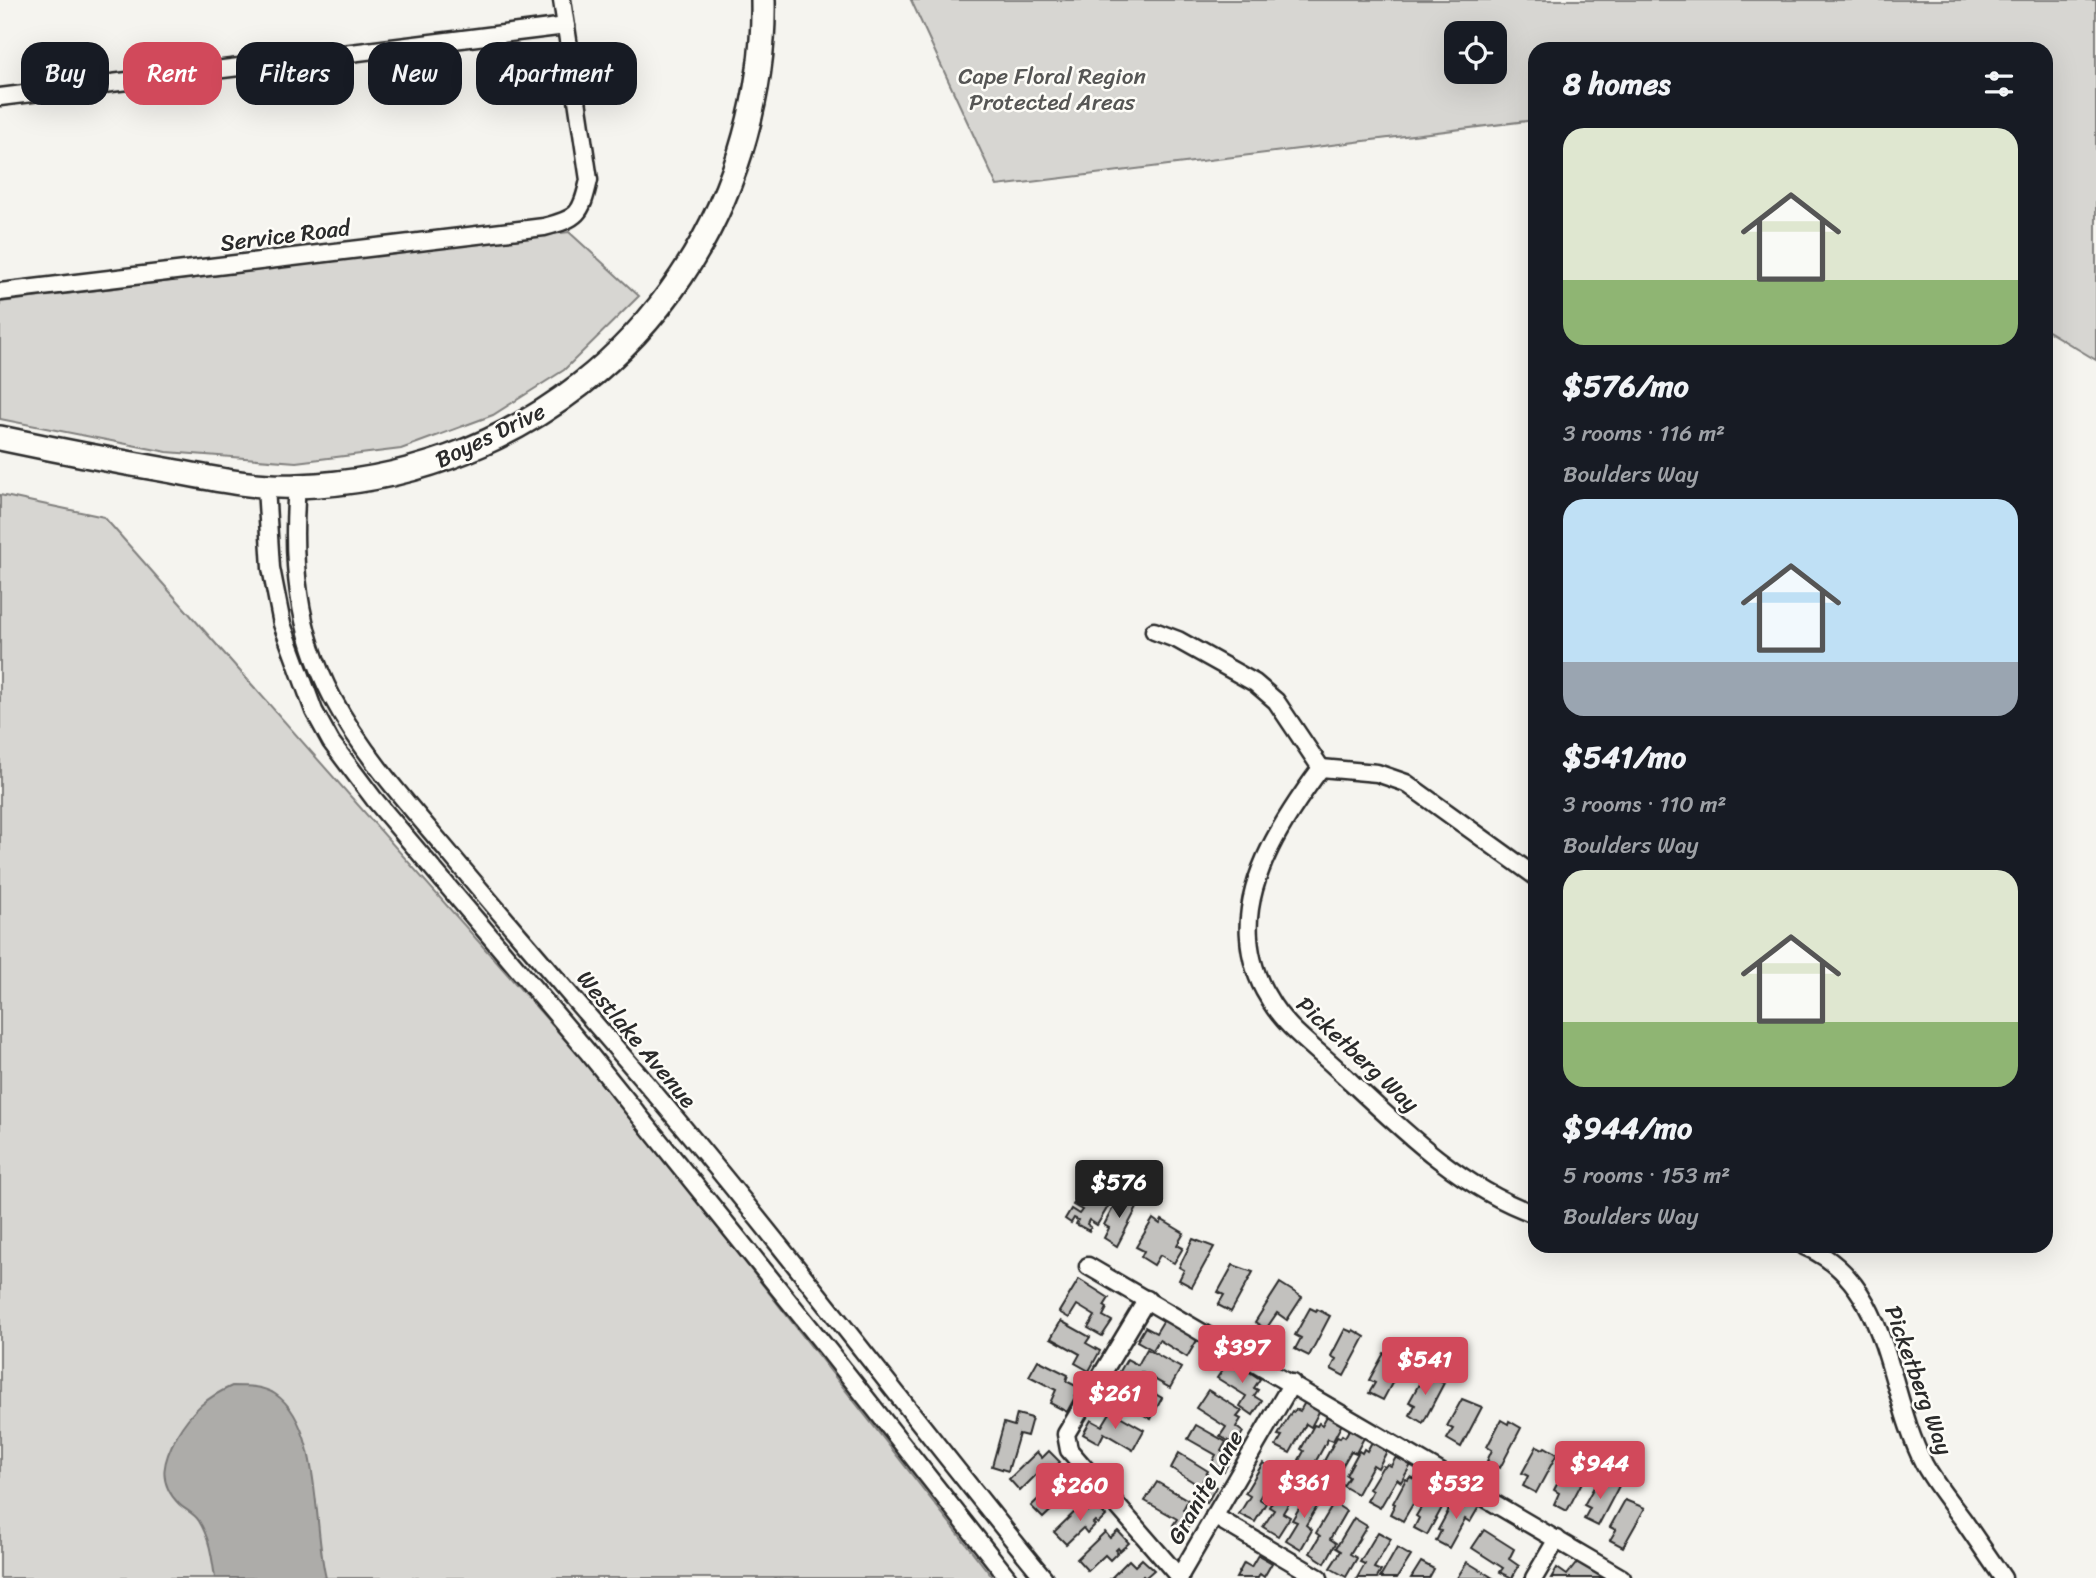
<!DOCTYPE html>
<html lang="en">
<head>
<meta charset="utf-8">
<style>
	body { margin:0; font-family:Sriracha,sans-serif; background:#242831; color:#f1f3f6; height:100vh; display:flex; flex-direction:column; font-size:26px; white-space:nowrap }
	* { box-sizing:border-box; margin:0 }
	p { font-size:23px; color:#9ea1a6 }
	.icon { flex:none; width:38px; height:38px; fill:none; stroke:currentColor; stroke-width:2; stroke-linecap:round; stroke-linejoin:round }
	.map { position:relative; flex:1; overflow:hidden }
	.panel { position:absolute; left:1528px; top:42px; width:525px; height:1211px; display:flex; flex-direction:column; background:#171b24; border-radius:21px; box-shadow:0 7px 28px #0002 }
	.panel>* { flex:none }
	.hud { position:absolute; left:21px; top:42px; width:665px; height:63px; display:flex; gap:14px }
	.buttons { position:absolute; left:1444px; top:21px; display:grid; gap:14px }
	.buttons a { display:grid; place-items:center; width:63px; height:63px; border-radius:14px; background:#171b24; box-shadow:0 7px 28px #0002; font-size:35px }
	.price { position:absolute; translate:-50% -60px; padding:0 16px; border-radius:7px; background:#d1495b; color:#fff; font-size:23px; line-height:46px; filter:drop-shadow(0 2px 4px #0008) }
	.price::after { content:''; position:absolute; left:50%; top:42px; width:21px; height:16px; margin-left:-10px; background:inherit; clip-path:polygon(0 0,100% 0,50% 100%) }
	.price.selected { background:#222; color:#fff }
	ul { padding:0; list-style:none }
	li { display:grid; align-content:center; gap:14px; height:371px; padding:0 35px }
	li span { display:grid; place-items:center; height:217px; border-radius:21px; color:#555 }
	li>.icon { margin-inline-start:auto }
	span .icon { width:126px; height:126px; fill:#fffc; stroke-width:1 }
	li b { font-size:30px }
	h2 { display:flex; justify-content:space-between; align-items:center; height:84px; padding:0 35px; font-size:30px }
	.tag { padding:0 24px; border-radius:21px; background:#171b24; box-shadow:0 7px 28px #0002; font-size:24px; line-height:63px }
	.tag.selected { background:#d1495b; color:#fff }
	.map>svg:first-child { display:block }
	.green { fill:#d7d6d2; stroke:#81807e; stroke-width:2; fill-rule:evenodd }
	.water { fill:#adaca9; stroke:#797877; stroke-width:2 }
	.building { fill:#c2c1be; stroke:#2b2b2b; stroke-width:2 }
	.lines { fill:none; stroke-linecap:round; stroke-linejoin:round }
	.street-casing { stroke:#2b2b2b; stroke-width:21 }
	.secondary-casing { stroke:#2b2b2b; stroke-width:28 }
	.street { stroke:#fdfcf7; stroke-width:16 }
	.secondary { stroke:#fdfcf7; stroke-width:23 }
	.labels { text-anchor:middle; stroke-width:5; stroke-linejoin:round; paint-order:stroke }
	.park-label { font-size:23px; fill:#565655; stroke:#fdfcf7 }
	.street-label { font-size:23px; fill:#2b2b2b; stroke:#fdfcf7 }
</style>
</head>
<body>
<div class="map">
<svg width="2096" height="1578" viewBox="0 0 2096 1578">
	<rect width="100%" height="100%" fill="#f5f4ef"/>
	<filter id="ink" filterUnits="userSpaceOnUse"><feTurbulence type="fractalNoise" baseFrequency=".0143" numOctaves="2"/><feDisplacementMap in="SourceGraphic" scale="14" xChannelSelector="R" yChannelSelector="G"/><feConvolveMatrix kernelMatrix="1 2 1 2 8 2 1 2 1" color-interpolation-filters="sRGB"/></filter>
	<g filter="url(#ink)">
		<!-- green -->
		<g class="green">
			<path d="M 911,0 L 2096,0 L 2096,360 L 2046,330 L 2046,49 L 1535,49 L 1535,120 L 997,186 ZM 1494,33 L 1494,72 L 1456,72 L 1456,33 Z"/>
			<polygon points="569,232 639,296 564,370 493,415 401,449 296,462 167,452 0,419 0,302"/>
			<polygon points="0,495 104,517 613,1094 993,1578 0,1578"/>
		</g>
		<!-- water -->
		<path class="water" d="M 232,1386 C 246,1386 263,1386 275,1394 C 322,1425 313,1529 326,1578 L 215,1578 C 212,1558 210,1539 199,1521 C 194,1513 185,1510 179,1504 C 156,1481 164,1459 177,1435 C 191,1411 207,1397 232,1386 Z"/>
		<!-- building -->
		<g class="building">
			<polygon points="1085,1185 1112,1200 1097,1225 1089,1220 1087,1224 1091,1227 1089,1231 1076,1224 1078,1220 1074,1218 1071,1223 1065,1219 1071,1209 1079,1214 1082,1210 1073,1205"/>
			<polygon points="1118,1198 1138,1206 1117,1246 1104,1238 1109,1228 1104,1225"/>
			<polygon points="1153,1219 1160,1224 1162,1220 1184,1233 1177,1245 1183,1248 1174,1263 1160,1255 1154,1265 1141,1257 1144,1251 1136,1247"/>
			<polygon points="1193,1239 1214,1247 1192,1287 1179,1280 1184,1270 1179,1267"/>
			<polygon points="1233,1265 1253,1272 1231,1312 1218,1305 1224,1295 1218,1292"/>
			<polygon points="1079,1279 1109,1298 1104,1306 1107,1308 1103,1316 1112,1321 1102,1336 1088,1328 1095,1316 1077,1305 1069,1318 1059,1312"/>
			<polygon points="1280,1283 1302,1297 1287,1320 1277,1313 1266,1329 1255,1322"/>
			<polygon points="1310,1308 1316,1311 1317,1309 1330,1316 1309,1356 1295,1349 1301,1338 1295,1335"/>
			<polygon points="1165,1318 1199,1337 1187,1357 1159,1340 1153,1350 1137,1341 1145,1327 1156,1333"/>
			<polygon points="1061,1321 1090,1337 1086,1343 1100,1351 1089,1371 1075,1363 1080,1354 1051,1338"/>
			<polygon points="1345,1329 1352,1332 1353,1330 1365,1337 1344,1376 1331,1369 1336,1359 1331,1356"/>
			<polygon points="1147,1349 1181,1368 1170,1388 1141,1372 1135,1382 1119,1373 1127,1359 1138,1365"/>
			<polygon points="1384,1353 1390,1356 1392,1354 1404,1361 1383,1400 1369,1393 1375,1383 1369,1380"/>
			<polygon points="1230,1359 1260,1379 1254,1388 1258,1390 1254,1396 1262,1401 1253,1415 1240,1406 1246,1396 1217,1378"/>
			<polygon points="1038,1360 1068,1375 1066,1381 1080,1388 1067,1412 1050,1403 1056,1390 1029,1376"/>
			<polygon points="1424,1375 1444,1383 1423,1423 1410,1415 1415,1405 1409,1402"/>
			<polygon points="1129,1379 1162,1398 1151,1419 1122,1402 1116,1412 1101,1403 1109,1389 1120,1395"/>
			<polygon points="1208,1390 1242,1411 1237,1417 1241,1419 1236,1427 1243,1432 1235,1445 1220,1436 1226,1427 1196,1408"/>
			<polygon points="1462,1399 1482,1407 1461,1447 1447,1439 1453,1429 1447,1426"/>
			<polygon points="1305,1402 1320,1410 1311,1427 1306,1424 1290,1453 1276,1446 1282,1436 1278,1435 1292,1411 1294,1412 1296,1409 1300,1411"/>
			<polygon points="1111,1411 1144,1430 1133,1450 1104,1433 1099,1443 1083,1434 1091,1420 1102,1426"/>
			<polygon points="1017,1414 1032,1418 1027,1436 1019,1434 1008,1471 992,1466 1004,1423 1014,1426"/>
			<polygon points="1327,1416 1342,1424 1333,1441 1328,1439 1312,1468 1299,1460 1304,1451 1301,1449 1314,1425 1317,1426 1319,1423 1322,1425"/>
			<polygon points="1501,1420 1508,1424 1509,1421 1521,1428 1500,1468 1487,1461 1492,1450 1487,1447"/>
			<polygon points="1196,1425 1226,1442 1221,1451 1232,1457 1224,1471 1211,1464 1216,1455 1188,1439"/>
			<polygon points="1350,1428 1365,1436 1356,1453 1351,1451 1335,1479 1321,1472 1327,1462 1324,1461 1337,1437 1340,1438 1342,1435 1345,1437"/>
			<polygon points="1372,1442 1387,1451 1378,1468 1373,1465 1357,1494 1343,1486 1349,1477 1346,1475 1359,1451 1362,1453 1364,1449 1367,1451"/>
			<polygon points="1537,1446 1543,1449 1545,1447 1557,1454 1536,1493 1523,1486 1528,1476 1522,1473"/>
			<polygon points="1049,1451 1060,1462 1052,1471 1050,1468 1047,1470 1050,1472 1042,1480 1037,1474 1020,1491 1009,1479 1037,1452 1042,1458"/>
			<polygon points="1179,1453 1208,1471 1203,1480 1216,1487 1207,1503 1193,1494 1198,1485 1171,1468"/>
			<polygon points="1396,1457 1411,1465 1401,1482 1397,1479 1380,1508 1367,1501 1372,1491 1369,1489 1383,1466 1385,1467 1387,1464 1391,1466"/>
			<polygon points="1263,1463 1276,1471 1259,1499 1266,1503 1255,1522 1239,1514 1250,1496 1245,1493"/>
			<polygon points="1568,1463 1575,1466 1576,1464 1588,1471 1567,1511 1554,1504 1559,1493 1554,1490"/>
			<polygon points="1419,1470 1434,1478 1425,1495 1420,1492 1403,1521 1390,1514 1395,1504 1393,1503 1406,1479 1408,1480 1410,1477 1414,1479"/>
			<polygon points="1287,1477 1300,1485 1283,1513 1290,1517 1278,1536 1263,1527 1274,1510 1269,1507"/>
			<polygon points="1072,1478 1083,1489 1075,1498 1072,1495 1070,1497 1072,1499 1065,1507 1060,1502 1043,1518 1031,1506 1059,1479 1065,1485"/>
			<polygon points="1599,1478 1619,1486 1598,1526 1584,1519 1590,1508 1584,1505"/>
			<polygon points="1157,1482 1188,1500 1183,1510 1194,1517 1185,1532 1173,1525 1177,1519 1145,1501"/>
			<polygon points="1443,1484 1458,1492 1448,1509 1443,1506 1427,1535 1414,1528 1419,1518 1416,1516 1430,1493 1432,1494 1434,1491 1438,1493"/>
			<polygon points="1310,1490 1323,1497 1306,1525 1312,1530 1301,1549 1286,1540 1297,1522 1292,1520"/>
			<polygon points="1465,1497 1480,1505 1470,1522 1465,1519 1449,1548 1436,1541 1441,1531 1438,1530 1451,1506 1454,1507 1456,1504 1460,1506"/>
			<polygon points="1625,1500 1645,1508 1623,1547 1610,1540 1616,1530 1610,1527"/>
			<polygon points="1334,1503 1346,1511 1330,1539 1336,1543 1325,1563 1310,1553 1320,1536 1316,1533"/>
			<polygon points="1095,1504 1106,1516 1098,1524 1095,1521 1093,1523 1095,1525 1087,1533 1083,1528 1066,1544 1054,1532 1082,1505 1088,1511"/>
			<polygon points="1354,1518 1367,1526 1350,1554 1357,1558 1346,1577 1330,1568 1341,1551 1336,1548"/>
			<polygon points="1484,1530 1514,1549 1509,1559 1519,1566 1512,1578 1500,1572 1503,1568 1472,1548"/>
			<polygon points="1118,1531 1129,1543 1120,1551 1118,1548 1116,1550 1118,1552 1110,1560 1105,1555 1088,1571 1077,1559 1105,1532 1110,1538"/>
			<polygon points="1378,1532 1391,1539 1374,1568 1381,1571 1377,1578 1357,1578 1365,1564 1360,1562"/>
			<polygon points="1397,1548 1411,1556 1397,1578 1380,1578"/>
			<polygon points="1258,1555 1272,1563 1264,1577 1260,1574 1258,1578 1236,1578 1244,1563 1251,1567"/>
			<polygon points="1142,1559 1154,1570 1145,1578 1143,1576 1141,1578 1111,1578 1129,1560 1135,1566"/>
			<polygon points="1579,1560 1607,1578 1551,1578 1557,1568 1567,1575"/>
			<polygon points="1421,1562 1434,1569 1429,1578 1411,1578"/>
			<polygon points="1467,1562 1493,1578 1457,1578"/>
		</g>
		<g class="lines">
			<defs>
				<g id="street">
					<polyline points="0,97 566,26"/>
					<path d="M 0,292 L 544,227 C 578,218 581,215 589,180 L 562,0"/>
					<path d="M 297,486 C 291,561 297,630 332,697 C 362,753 405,801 446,849 C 510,926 575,1000 640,1076 C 779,1239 908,1412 1044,1578"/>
					<polyline points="266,487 271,568 282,624 314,711 331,742 374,799 587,1051 829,1351 1008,1578"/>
					<polyline points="1154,631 1178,640 1255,683 1276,701 1321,768"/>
					<path d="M 1321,768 C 1287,814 1244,877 1249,937 C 1250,957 1257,980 1268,997 C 1283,1025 1311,1045 1334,1066 C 1393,1121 1457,1187 1535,1214"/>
					<polyline points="1321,768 1377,773 1406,783 1535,876"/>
					<path d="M 1804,1246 C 1891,1282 1886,1391 1924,1464 C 1935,1484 1950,1502 1964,1521 C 1977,1540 1990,1559 2003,1578"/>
					<polyline points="1088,1266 1622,1578"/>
					<polyline points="1147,1299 1066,1434 1069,1450 1180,1578"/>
					<polyline points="1214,1516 1319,1578"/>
					<polyline points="1179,1577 1292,1383"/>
					<polyline points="1534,1578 1557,1539"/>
				</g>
				<path id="secondary" d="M 0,438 C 57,450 114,461 172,471 C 214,479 255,488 298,486 C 509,479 689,341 745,136 C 757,93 764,45 763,0"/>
			</defs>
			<!-- street casing -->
			<use href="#street" class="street-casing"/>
			<!-- secondary casing -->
			<use href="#secondary" class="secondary-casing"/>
			<!-- street -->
			<use href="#street" class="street"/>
			<!-- secondary -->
			<use href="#secondary" class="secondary"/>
		</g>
	</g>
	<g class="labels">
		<!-- park labels -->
		<g class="park-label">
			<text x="1052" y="84">Cape Floral Region<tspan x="1052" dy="26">Protected Areas</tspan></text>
		</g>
		<!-- street labels -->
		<g class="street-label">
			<text transform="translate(285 235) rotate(-7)" y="8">Service Road</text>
			<text transform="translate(490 435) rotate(-26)" y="8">Boyes Drive</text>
			<text transform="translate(637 1039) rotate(50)" y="8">Westlake Avenue</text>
			<text transform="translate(1358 1054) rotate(43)" y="8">Picketberg Way</text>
			<text transform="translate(1919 1380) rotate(70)" y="8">Picketberg Way</text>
			<text transform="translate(1205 1487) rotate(-60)" y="8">Granite Lane</text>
		</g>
	</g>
</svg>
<div class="buttons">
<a><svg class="icon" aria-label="locate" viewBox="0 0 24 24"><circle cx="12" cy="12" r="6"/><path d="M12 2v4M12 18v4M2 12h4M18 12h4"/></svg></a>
</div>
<b class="price selected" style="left:1119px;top:1220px">$576</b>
<b class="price" style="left:1242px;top:1385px">$397</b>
<b class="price" style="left:1425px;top:1397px">$541</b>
<b class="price" style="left:1115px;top:1431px">$261</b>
<b class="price" style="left:1600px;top:1501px">$944</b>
<b class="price" style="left:1304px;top:1520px">$361</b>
<b class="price" style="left:1456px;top:1521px">$532</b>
<b class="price" style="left:1080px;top:1523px">$260</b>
<div class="hud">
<a class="tag">Buy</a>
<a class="tag selected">Rent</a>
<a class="tag">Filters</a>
<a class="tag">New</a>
<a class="tag">Apartment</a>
</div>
<section class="panel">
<h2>8 homes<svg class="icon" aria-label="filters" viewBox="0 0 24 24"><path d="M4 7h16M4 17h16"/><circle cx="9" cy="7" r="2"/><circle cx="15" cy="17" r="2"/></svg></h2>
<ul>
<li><span style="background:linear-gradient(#dfe7d0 70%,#8fb573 0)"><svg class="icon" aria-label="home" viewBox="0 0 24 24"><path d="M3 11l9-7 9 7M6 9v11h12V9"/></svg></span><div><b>$576/mo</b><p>3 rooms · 116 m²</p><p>Boulders Way</p></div></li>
<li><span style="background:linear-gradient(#bfe0f5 75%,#9aa5b1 0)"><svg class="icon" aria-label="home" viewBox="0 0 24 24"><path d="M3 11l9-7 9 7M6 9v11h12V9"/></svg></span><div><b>$541/mo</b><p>3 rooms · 110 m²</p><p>Boulders Way</p></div></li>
<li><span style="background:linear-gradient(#dfe7d0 70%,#8fb573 0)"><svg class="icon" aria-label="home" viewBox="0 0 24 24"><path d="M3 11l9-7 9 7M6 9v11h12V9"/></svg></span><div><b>$944/mo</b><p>5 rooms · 153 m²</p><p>Boulders Way</p></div></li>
</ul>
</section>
</div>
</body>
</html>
